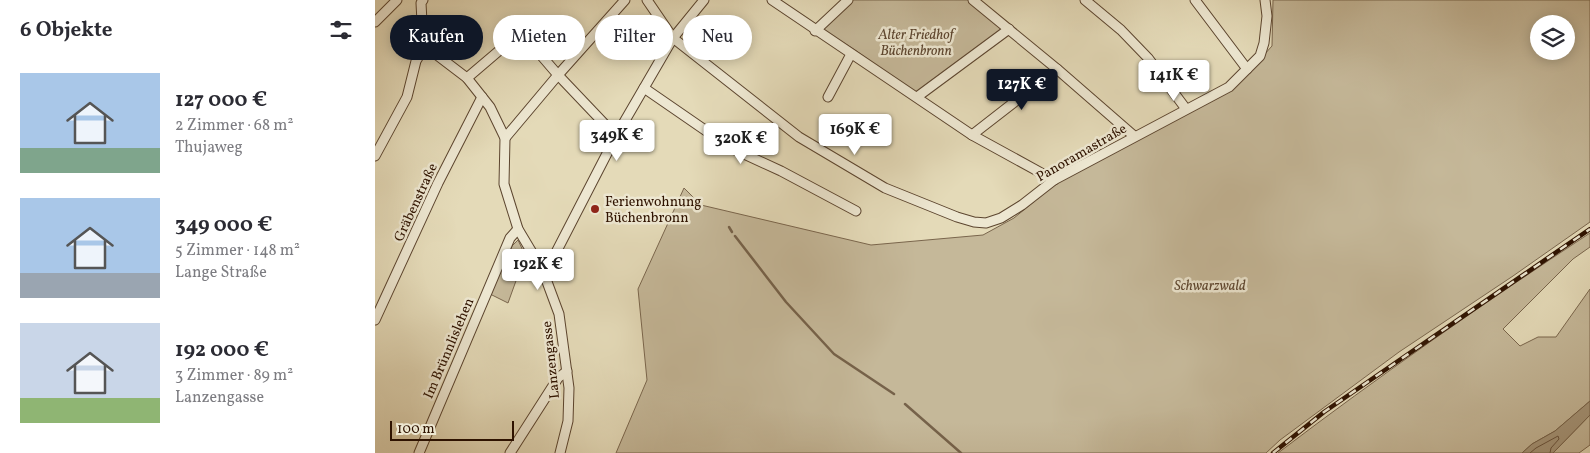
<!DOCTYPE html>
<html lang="de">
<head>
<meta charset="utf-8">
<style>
	body { margin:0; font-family:Vollkorn,serif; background:#f7f7f7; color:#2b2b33; height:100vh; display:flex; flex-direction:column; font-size:19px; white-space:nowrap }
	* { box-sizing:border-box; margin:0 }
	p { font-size:16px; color:#7c7c81 }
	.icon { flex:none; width:28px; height:28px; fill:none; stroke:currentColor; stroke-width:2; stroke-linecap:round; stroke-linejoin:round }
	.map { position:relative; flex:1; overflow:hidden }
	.details { display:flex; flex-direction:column; background:#fff; width:375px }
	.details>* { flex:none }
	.guide { position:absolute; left:15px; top:15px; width:475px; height:45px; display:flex; gap:10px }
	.controls { position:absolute; left:1155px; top:15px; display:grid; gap:10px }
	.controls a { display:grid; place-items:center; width:45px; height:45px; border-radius:50%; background:#fff; box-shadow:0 2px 12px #0003; font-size:25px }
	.scale { position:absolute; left:15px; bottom:12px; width:124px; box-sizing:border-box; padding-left:5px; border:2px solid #2f1301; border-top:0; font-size:14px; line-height:18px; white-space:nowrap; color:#2f1301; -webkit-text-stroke:4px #ede7d1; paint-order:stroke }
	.price { position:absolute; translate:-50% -42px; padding:0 11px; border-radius:5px; background:#fff; color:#222; font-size:16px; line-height:32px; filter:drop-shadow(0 1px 2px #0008) }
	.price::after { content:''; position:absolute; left:50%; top:30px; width:15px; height:11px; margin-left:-8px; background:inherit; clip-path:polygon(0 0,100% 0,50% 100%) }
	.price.on { background:#111827; color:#fff }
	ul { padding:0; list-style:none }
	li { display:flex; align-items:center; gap:15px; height:125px; padding:0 20px }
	li span { display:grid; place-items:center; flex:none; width:140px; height:100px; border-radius:0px; color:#555 }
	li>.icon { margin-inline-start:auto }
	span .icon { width:60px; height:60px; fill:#fffc; stroke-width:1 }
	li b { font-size:21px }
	h2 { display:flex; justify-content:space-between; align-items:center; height:60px; padding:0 20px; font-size:21px }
	.chip { padding:0 18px; border-radius:22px; background:#fff; box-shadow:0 2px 12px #0003; font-size:18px; line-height:45px }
	.chip.on { background:#111827; color:#fff }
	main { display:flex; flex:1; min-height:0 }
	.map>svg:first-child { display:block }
	.green { fill:#c5b899; stroke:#7a664d; fill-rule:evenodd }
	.water { fill:#a6967a; stroke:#76624a }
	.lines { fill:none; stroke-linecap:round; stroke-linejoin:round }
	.shore { stroke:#6a543e; stroke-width:1 }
	.stream { stroke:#76624a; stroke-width:2.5 }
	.minor-casing { stroke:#5c452f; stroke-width:11 }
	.minor { stroke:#ede7d1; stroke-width:9 }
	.rail-casing { stroke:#2f1301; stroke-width:4.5 }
	.rail { stroke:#ede7d1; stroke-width:2.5; stroke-dasharray:8; stroke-linecap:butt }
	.poi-dot { fill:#8f2418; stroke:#ede7d1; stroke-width:2 }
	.labels { text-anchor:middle; stroke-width:5; stroke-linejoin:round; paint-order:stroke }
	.park-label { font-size:14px; font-style:italic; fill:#5c452f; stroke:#ede7d1 }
	.street-label { font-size:14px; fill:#2f1301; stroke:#ede7d1 }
	.poi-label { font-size:14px; fill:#2f1301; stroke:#ede7d1; text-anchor:start }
</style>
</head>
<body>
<main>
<section class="details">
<h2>6 Objekte<svg class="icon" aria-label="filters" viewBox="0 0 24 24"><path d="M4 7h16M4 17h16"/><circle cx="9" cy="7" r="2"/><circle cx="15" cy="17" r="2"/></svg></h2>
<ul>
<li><span style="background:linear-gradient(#a9c7e8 75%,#7fa58c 0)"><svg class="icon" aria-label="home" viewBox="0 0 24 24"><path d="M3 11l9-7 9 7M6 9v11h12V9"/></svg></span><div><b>127 000 €</b><p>2 Zimmer · 68 m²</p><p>Thujaweg</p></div></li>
<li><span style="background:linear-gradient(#a9c7e8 75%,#9aa5b1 0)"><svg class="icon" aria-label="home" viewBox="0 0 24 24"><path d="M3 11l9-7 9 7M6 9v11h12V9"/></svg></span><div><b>349 000 €</b><p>5 Zimmer · 148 m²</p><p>Lange Straße</p></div></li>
<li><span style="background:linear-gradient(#c9d6e8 75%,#8fb573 0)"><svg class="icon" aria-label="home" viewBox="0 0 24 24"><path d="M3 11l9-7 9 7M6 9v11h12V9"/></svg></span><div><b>192 000 €</b><p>3 Zimmer · 89 m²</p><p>Lanzengasse</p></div></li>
</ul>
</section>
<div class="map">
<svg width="1215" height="453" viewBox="0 0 1215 453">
	<rect width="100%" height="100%" fill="#e4dab8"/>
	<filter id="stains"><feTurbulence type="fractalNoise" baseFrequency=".004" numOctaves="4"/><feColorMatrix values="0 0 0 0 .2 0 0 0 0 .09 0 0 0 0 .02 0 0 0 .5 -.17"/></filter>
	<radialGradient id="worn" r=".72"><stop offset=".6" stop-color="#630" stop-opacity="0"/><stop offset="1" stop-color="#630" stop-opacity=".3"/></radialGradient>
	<!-- green -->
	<g class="green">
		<polygon points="477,0 593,0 630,29 541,94 480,50 447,29"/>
		<path d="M 898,0 L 1215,0 L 1215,222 L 1138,276 L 1024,352 L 905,440 L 891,453 L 241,453 L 272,380 L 263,289 L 309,188 L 326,205 L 496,245 L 608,235 L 639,218 L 684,181 L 860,87 L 897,46 ZM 1164,24 L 1191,24 L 1191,51 L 1164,51 Z"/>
		<path d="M 1215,233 L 1215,247 L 1198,259 L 1128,329 L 1145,346 L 1163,337 L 1181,337 L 1215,289 L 1215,401 L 1180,431 L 1157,444 L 1147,453 L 903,453 C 1004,376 1109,303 1215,233 Z"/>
		<polygon points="143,240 156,268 142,278 133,303 115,294 137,246"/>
		<polygon points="1215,415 1215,445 1204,453 1178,453"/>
	</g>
	<!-- water -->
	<polygon class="water" points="1215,401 1215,415 1178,453 1147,453 1157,444 1180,431"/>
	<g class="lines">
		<!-- shore -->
		<polyline class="shore" points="1155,453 1161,448 1183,436 1184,439 1176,448 1175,453"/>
		<!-- stream -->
		<g class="stream">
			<polyline points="354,227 357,232"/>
			<polyline points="360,236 411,302 459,354 519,394"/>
			<polyline points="530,404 586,453"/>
		</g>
		<defs>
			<g id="minor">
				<polyline points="272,0 298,38 424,137 510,188 582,217 599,222 611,223 626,218 647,205 679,180 854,87 885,56 889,43 892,16 890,0"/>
				<polyline points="397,0 597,135 679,180"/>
				<polyline points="598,0 682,69 759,136"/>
				<polyline points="710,0 746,30 773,58 811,109"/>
				<polyline points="820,0 872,69"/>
				<polyline points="0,22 22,0"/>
				<polyline points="440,31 473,0"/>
				<polyline points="50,46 92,78 115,107 130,138 129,184 143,229 168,271 184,314 194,388 193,421 185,453"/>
				<polyline points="92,78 146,32 183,75 241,136"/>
				<polyline points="269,88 356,148 406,171 481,211"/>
				<polyline points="453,97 476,54"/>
				<polyline points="542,97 634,29"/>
				<polyline points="597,135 682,69"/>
				<polyline points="130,138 183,75 250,0"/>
				<polyline points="0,156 32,97 41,61 50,46 47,22 46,3 48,0"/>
				<polyline points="168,271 174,266 241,136 298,38 329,0"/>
				<polyline points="0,320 63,183 107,97"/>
				<polyline points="44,453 135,238 143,229"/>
				<polyline points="135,453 183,378 192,371"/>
			</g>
		</defs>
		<!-- minor casing -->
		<use href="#minor" class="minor-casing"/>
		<!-- minor -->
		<use href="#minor" class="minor"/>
		<defs>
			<polyline id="rail" points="898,453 949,412 1215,229"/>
		</defs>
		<!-- rail casing -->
		<use href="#rail" class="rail-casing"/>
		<!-- rail -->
		<use href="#rail" class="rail"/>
	</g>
	<!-- markers -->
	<circle class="poi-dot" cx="220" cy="209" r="5"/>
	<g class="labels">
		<!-- park labels -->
		<g class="park-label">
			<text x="541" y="39">Alter Friedhof<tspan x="541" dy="16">Büchenbronn</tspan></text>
			<text x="835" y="290">Schwarzwald</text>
		</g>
		<!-- street labels -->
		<g class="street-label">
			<text transform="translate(706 152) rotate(-30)" y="5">Panoramastraße</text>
			<text transform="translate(40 202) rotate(-65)" y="5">Gräbenstraße</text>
			<text transform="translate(73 348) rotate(-67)" y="5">Im Brünnlislehen</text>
			<text transform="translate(175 360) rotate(-96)" y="5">Lanzengasse</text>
		</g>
		<!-- poi labels -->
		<g class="poi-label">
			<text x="230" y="206">Ferienwohnung<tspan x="230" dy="16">Büchenbronn</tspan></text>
		</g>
	</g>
	<rect width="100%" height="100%" filter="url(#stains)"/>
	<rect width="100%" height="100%" fill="url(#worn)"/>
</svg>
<div class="controls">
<a><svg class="icon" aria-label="layers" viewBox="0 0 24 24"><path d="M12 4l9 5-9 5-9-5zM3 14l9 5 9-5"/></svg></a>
</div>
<div class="scale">100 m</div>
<b class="price" style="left:799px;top:102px">141K €</b>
<b class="price on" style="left:647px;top:111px">127K €</b>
<b class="price" style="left:480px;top:156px">169K €</b>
<b class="price" style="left:242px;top:162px">349K €</b>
<b class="price" style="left:366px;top:165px">320K €</b>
<b class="price" style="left:163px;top:291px">192K €</b>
<div class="guide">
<a class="chip on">Kaufen</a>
<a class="chip">Mieten</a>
<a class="chip">Filter</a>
<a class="chip">Neu</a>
</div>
</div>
</main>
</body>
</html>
